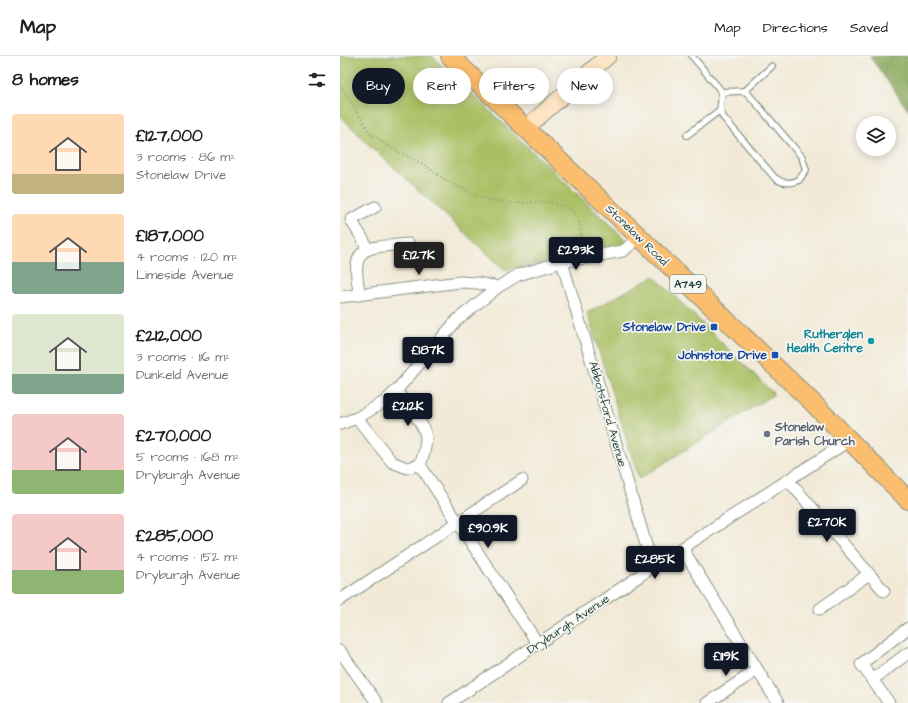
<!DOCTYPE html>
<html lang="en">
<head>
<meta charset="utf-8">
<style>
	body { margin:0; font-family:"Architects Daughter",sans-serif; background:#f6f6f6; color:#202124; height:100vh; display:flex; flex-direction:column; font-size:15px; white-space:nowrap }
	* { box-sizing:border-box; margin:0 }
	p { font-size:13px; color:#757577 }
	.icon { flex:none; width:22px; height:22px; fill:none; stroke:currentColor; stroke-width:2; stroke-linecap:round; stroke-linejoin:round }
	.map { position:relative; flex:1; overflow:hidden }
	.side { display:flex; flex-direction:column; background:#fff; width:340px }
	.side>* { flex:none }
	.hud { position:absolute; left:12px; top:12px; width:380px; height:36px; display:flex; gap:8px }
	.controls { position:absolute; left:516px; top:60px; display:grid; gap:8px }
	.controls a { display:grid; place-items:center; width:40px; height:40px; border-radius:50%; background:#fff; box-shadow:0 2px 10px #0003; font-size:20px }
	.price { position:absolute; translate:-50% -34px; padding:0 9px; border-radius:4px; background:#111827; color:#fff; font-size:13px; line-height:26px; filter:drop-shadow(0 1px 2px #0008) }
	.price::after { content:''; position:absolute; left:50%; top:24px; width:12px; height:9px; margin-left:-6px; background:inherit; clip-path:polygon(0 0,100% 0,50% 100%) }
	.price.selected { background:#222; color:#fff }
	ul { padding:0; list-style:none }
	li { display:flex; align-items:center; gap:12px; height:100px; padding:0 12px }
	li span { display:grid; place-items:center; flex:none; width:112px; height:80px; border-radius:4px; color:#555 }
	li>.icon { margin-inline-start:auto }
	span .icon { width:48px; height:48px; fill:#fffc; stroke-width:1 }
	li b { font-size:17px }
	h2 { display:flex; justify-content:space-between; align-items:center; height:48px; padding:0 12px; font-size:17px }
	.tag { padding:0 14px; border-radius:18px; background:#fff; box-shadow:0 2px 10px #0003; font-size:14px; line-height:36px }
	.tag.selected { background:#111827; color:#fff }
	header { display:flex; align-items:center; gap:24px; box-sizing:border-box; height:56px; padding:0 20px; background:#fff; border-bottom:1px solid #e0e0e0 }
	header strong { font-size:19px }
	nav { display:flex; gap:22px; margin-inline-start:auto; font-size:14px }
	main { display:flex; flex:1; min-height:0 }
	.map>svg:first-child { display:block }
	.green { fill:#aabf63; stroke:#647e4c }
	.forest { fill:#87a659; stroke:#537246 }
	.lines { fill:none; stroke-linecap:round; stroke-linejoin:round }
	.lane-casing { stroke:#889486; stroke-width:8 }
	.street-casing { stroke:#889486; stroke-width:13 }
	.secondary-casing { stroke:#889486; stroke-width:18 }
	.primary-casing { stroke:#889486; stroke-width:20 }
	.path { stroke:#889486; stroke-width:2; stroke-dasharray:1 3; stroke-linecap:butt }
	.lane { stroke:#fff; stroke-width:5.5 }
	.street { stroke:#fff; stroke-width:11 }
	.secondary { stroke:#fde5c5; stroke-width:16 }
	.primary { stroke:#fbbd6e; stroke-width:18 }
	.transit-dot { fill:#1a4fb4; stroke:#f6f6f2; stroke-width:1.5 }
	.culture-dot { fill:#0f9aa8; stroke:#f6f6f2; stroke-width:1.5 }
	.worship-dot { fill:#6b7280; stroke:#f6f6f2; stroke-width:1.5 }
	.labels { text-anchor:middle; stroke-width:3.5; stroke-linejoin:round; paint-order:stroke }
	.shield { fill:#f6f6f2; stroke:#60746d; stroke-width:1 }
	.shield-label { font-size:11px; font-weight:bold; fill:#1f3d34 }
	.street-label { font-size:12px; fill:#1f3d34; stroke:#f6f6f2 }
	.transit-label { font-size:12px; font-weight:bold; fill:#164399; stroke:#f6f6f2; text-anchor:end }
	.culture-label { font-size:12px; font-weight:bold; fill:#0d838f; stroke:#f6f6f2; text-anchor:end }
	.worship-label { font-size:12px; font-weight:bold; fill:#5b616d; stroke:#f6f6f2; text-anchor:start }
</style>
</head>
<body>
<header>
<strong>Map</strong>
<nav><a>Map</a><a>Directions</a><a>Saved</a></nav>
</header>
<main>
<section class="side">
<h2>8 homes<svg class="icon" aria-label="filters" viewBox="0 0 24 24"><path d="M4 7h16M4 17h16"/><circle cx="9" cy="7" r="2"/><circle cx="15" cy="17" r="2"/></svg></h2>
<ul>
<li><span style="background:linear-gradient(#ffd9b3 75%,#c2b280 0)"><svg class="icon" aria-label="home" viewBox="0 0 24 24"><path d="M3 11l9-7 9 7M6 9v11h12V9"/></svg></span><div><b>£127,000</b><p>3 rooms · 86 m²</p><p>Stonelaw Drive</p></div></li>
<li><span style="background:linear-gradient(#ffd9b3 60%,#7fa58c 0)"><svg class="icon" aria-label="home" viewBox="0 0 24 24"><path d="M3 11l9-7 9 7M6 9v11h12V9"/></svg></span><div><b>£187,000</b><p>4 rooms · 120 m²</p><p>Limeside Avenue</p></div></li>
<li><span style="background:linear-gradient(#dfe7d0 75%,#7fa58c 0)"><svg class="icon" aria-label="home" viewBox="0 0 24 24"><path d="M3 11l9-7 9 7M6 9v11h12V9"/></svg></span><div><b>£212,000</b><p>3 rooms · 116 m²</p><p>Dunkeld Avenue</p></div></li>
<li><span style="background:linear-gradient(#f6c9c9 70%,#8fb573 0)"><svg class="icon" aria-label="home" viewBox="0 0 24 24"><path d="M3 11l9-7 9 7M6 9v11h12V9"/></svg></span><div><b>£270,000</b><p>5 rooms · 168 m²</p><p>Dryburgh Avenue</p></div></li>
<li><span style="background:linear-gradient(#f6c9c9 70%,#8fb573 0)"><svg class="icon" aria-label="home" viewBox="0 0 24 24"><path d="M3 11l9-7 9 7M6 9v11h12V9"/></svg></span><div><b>£285,000</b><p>4 rooms · 152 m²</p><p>Dryburgh Avenue</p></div></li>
</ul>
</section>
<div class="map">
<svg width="568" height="647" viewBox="0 0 568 647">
	<rect width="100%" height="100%" fill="#f6f6f2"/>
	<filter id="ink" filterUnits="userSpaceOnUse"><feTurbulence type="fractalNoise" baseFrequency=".025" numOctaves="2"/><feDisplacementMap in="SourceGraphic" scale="8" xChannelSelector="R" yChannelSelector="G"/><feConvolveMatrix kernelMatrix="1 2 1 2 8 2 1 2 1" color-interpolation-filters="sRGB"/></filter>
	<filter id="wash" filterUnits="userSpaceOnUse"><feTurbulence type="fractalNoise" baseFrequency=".012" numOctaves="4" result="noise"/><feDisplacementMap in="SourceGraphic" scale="16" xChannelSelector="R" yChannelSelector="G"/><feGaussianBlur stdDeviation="0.9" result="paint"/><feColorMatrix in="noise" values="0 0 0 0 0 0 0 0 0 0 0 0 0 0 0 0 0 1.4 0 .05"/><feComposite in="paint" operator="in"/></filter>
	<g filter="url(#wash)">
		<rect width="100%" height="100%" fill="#f2ead7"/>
		<!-- green -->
		<g class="green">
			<polygon points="0,0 92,0 288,186 282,193 165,214 25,85 0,59"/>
			<polygon points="314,220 434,338 299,423 247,257"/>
		</g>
		<!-- forest -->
		<polygon class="forest" points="530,0 568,0 568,54 531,2"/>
	</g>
	<g filter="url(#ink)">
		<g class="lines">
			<defs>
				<g id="lane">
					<path d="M 352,0 L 382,36 L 380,54 L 383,61 L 435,122 C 443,128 450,128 459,124 L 466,114 L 462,101 L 410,40 L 405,35 L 382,36"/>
					<polyline points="405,35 432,10"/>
					<polyline points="347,79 380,54"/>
				</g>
				<g id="street">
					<polyline points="26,192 24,185 11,164 35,151"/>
					<polyline points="222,206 307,492 316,509"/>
					<path d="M 20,239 C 8,186 28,192 69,188"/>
					<polyline points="0,241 120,226 137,227 158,231"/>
					<path d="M 56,335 C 65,347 85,367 86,382 C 86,391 83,401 80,409 L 198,588"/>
					<polyline points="17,362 52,406 67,412 80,409"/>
					<polyline points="0,368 17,362 44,346 56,335 117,264 158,231 178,219 222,206 283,195 299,182"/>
					<polyline points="448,424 544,535"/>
					<polyline points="342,492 438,647"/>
					<polyline points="0,544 182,424"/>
					<polyline points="480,553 529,518"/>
					<polyline points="0,595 37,647"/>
					<polyline points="532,624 568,597"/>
					<polyline points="109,647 316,509 510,384"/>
					<polyline points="367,647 417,614"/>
					<polyline points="549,647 521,608 568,572"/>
				</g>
				<polyline id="secondary" points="186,72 268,0"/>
				<polyline id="primary" points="110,0 472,346 568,444"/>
			</defs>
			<!-- lane casing -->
			<use href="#lane" class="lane-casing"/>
			<!-- street casing -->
			<use href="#street" class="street-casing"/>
			<!-- secondary casing -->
			<use href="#secondary" class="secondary-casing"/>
			<!-- primary casing -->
			<use href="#primary" class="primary-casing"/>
			<!-- path -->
			<polyline class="path" points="0,29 31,78 51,92 81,107 109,126 148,144 174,147 211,146 232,154 239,166 244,191"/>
			<!-- lane -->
			<use href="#lane" class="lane"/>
			<!-- street -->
			<use href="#street" class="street"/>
			<!-- secondary -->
			<use href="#secondary" class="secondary"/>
			<!-- primary -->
			<use href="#primary" class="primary"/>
		</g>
	</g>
	<!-- markers -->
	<g class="transit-dot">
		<rect x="370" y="267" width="8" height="8" rx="2"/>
		<rect x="431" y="295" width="8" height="8" rx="2"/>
	</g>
	<circle class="culture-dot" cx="531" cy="285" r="4"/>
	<circle class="worship-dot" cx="427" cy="378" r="4"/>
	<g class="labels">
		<!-- shield labels -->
		<rect class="shield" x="330" y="219" width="36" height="18" rx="3"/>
		<g class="shield-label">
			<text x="348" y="232">A749</text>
		</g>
		<!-- street labels -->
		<g class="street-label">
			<text transform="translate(297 179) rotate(44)" y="4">Stonelaw Road</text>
			<text transform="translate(268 358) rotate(74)" y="4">Abbotsford Avenue</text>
			<text transform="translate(228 568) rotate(-34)" y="4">Dryburgh Avenue</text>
		</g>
		<!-- transit labels -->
		<g class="transit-label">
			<text x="366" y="275">Stonelaw Drive</text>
			<text x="427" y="303">Johnstone Drive</text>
		</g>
		<!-- culture labels -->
		<g class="culture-label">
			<text x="523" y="282">Rutherglen<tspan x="523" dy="14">Health Centre</tspan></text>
		</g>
		<!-- worship labels -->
		<g class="worship-label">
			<text x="435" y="375">Stonelaw<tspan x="435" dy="14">Parish Church</tspan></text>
		</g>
	</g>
</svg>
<div class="controls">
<a><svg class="icon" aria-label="layers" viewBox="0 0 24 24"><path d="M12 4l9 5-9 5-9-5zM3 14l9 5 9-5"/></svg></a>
</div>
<b class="price" style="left:236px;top:215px">£293K</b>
<b class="price selected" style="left:79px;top:220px">£127K</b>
<b class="price" style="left:88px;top:315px">£187K</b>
<b class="price" style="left:68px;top:371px">£212K</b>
<b class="price" style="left:487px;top:487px">£270K</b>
<b class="price" style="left:148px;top:493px">£90.9K</b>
<b class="price" style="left:315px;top:524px">£285K</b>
<b class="price" style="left:386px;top:621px">£119K</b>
<div class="hud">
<a class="tag selected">Buy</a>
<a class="tag">Rent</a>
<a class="tag">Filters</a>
<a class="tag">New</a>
</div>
</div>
</main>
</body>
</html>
